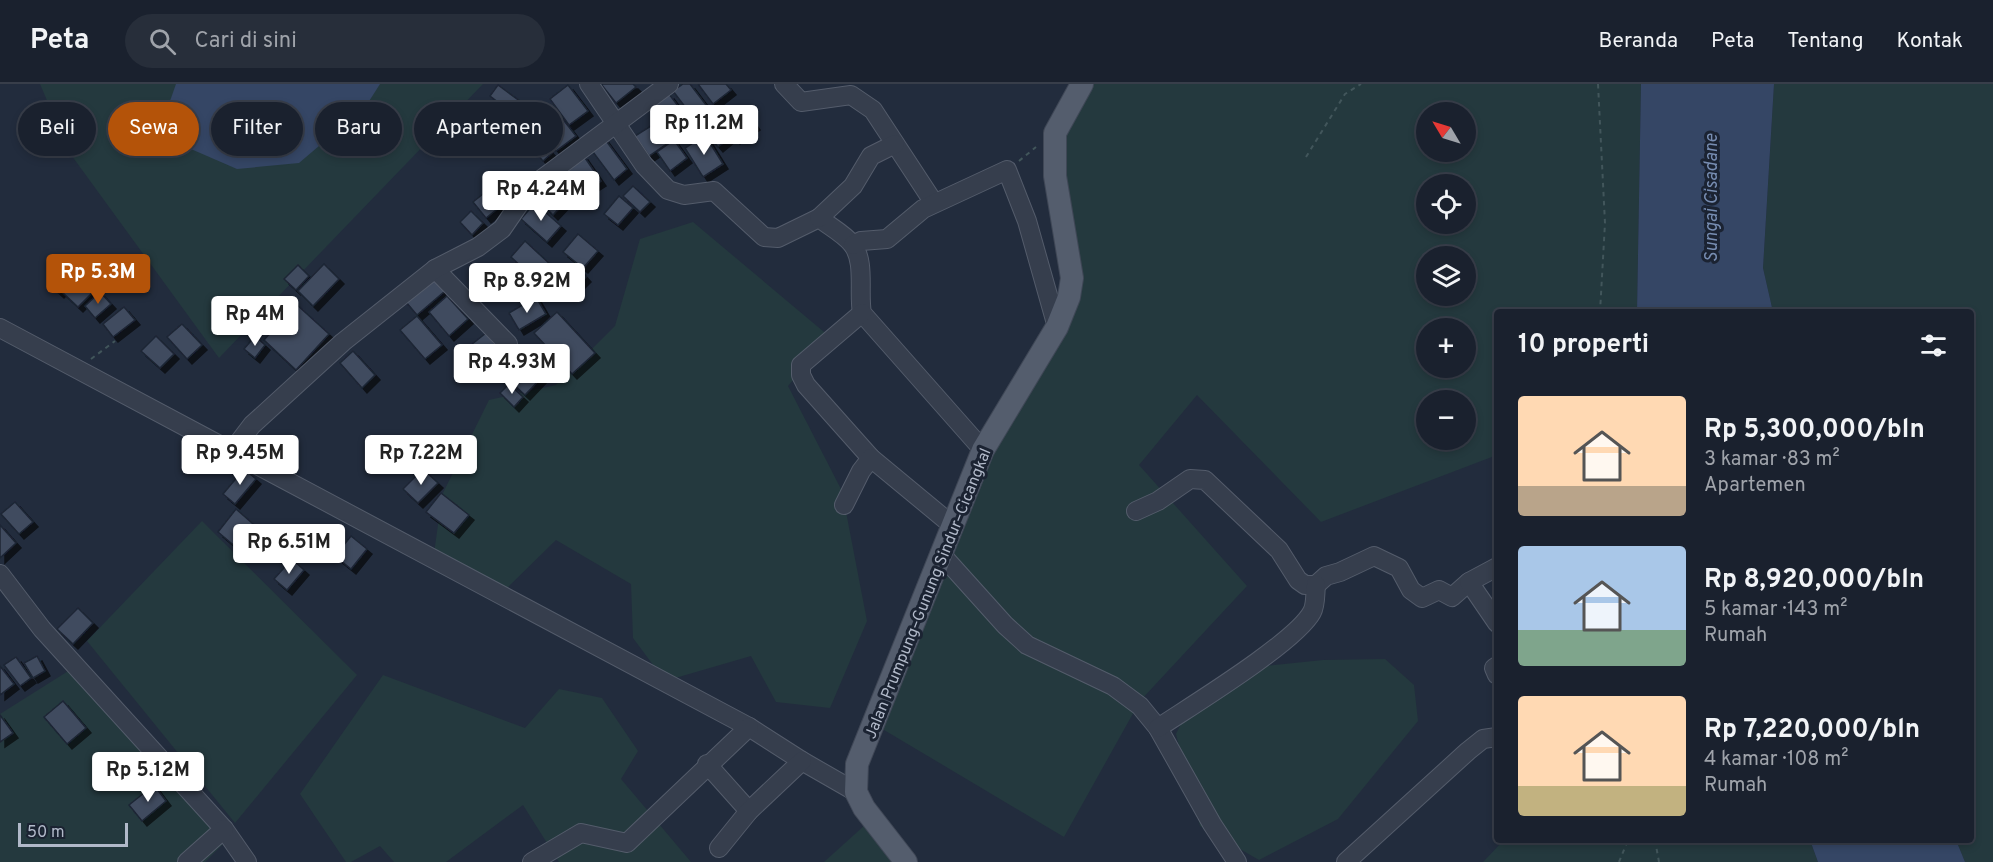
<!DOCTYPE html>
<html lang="id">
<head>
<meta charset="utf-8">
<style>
	body { margin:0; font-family:Overpass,sans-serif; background:#272e3a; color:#f1f3f6; height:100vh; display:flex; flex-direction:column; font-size:22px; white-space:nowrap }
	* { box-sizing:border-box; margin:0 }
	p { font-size:20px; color:#9fa3aa }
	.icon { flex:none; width:33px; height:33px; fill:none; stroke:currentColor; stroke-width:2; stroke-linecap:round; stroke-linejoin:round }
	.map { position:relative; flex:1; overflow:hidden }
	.side { position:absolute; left:1494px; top:225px; width:480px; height:534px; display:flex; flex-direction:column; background:#1a212e; border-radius:6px; box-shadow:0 3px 9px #0003,0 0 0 2px #383e4a }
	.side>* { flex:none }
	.hud { position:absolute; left:18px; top:18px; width:570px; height:54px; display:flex; gap:12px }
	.needle { width:39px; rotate:308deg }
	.tools { position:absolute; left:1416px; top:18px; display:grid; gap:12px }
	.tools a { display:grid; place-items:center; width:60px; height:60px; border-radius:50%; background:#1a212e; box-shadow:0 3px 9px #0003,0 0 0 2px #383e4a; font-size:30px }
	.scale { position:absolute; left:18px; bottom:15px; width:110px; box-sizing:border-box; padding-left:6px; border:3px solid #b1b9c9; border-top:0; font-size:16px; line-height:21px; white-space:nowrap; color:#b1b9c9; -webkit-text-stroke:4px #1b2332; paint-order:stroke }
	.price { position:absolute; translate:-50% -51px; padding:0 14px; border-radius:6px; background:#fff; color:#222; font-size:20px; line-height:39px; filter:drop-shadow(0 2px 3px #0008) }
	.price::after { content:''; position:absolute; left:50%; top:36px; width:18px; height:14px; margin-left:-9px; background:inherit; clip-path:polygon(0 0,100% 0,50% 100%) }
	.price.on { background:#b45309; color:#fff }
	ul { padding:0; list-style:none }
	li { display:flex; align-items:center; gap:18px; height:150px; padding:0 24px }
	li span { display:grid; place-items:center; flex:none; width:168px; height:120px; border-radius:6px; color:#555 }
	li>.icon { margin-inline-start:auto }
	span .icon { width:72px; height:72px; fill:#fffc; stroke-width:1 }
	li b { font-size:26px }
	h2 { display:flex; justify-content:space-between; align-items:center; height:72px; padding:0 24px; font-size:26px }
	.pill { padding:0 21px; border-radius:27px; background:#1a212e; box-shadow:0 3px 9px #0003,0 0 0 2px #383e4a; font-size:21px; line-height:54px }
	.pill.on { background:#b45309; color:#fff }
	header { display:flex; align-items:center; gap:36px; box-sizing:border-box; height:84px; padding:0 30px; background:#1a212e; border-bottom:2px solid #383e4a }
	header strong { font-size:28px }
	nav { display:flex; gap:33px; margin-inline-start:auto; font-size:21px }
	.search { width:420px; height:54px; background:#272e3a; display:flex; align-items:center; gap:15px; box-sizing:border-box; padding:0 21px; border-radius:33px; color:#9fa3aa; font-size:22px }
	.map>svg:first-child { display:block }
	.green { fill:#24393e; fill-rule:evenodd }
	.water { fill:#354665 }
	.building { fill:#404b5f; stroke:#1d2534; stroke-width:1.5; filter:url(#shadow) }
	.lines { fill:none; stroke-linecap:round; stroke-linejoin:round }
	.minor-casing { stroke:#545c6b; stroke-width:20 }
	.major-casing { stroke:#3f4756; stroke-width:24 }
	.path { stroke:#42565b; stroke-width:2; stroke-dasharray:4.5 4.5; stroke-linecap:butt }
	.minor { stroke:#363e4d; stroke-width:18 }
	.major { stroke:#545d6d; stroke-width:22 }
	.labels { text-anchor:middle; stroke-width:6; stroke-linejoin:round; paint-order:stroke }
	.street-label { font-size:16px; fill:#b1b9c9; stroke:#1b2332 }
	.water-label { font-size:18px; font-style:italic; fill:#778db2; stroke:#1b2332 }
</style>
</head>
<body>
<header>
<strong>Peta</strong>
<div class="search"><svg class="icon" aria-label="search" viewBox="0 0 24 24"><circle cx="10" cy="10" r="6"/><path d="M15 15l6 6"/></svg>Cari di sini</div>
<nav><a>Beranda</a><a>Peta</a><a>Tentang</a><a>Kontak</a></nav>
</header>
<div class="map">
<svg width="1993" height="778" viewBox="0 0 1993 778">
	<defs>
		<filter id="shadow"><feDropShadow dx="5" dy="5" stdDeviation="0" flood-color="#0009"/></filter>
	</defs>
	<rect width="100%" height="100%" fill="#222c3d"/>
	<!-- green -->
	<g class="green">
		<polygon points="40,0 483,0 219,274 69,68"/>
		<path d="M 1091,0 L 1641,0 L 1637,228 L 1497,228 L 1497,371 L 1321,438 L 1197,311 L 1139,381 L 1247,502 L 1140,617 L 1064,753 L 879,643 L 977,392 L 1071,219 L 1050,101 L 1065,45 ZM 1426,28 L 1466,28 L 1466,68 L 1426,68 ZM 1426,100 L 1466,100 L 1466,140 L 1426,140 ZM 1426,172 L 1466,172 L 1466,212 L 1426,212 ZM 1426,244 L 1466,244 L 1466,284 L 1426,284 ZM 1426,316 L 1466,316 L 1466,356 L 1426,356 Z"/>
		<polygon points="1774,0 1993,0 1993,778 1965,778 1956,756 1971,756 1971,228 1773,228 1763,184"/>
		<polygon points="693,138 830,253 788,302 842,407 867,537 830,624 776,618 751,572 665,597 633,554 631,500 556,456 507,504 433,477 442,411 489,316 556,301 615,242 640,155"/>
		<polygon points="202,437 357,591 235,739 87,557"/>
		<polygon points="1385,575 1414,601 1418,637 1338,735 1259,776 1200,742 1176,650 1196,610 1254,583 1323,576"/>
		<polygon points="81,579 223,760 205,778 0,778 0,630"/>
		<polygon points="383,591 525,644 559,605 602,614 638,667 621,695 691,778 559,778 523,721 446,778 394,778 380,762 351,778 346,778 300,710"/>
		<polygon points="875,732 906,778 824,778"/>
		<polygon points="1504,756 1810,756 1818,778 1483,778"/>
	</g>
	<!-- water -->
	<g class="water">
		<polygon points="176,0 380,0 366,22 299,79 237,85 184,62 170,17"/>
		<polygon points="1641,0 1774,0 1763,184 1773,228 1637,228"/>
		<polygon points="1810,756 1956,756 1965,778 1818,778"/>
	</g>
	<!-- building -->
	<g class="building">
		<polygon points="601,0 633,0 636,3 616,19"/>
		<polygon points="683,0 690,0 706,21 692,32 673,7"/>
		<polygon points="698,0 726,0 731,6 713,20"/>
		<polygon points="498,1 521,18 512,29 490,12"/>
		<polygon points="568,1 588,27 569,41 550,15"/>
		<polygon points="669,10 687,34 671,47 653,22"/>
		<polygon points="743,24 755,41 735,55 723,37"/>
		<polygon points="558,29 576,52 556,67 539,43"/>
		<polygon points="654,40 668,59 649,72 635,52"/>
		<polygon points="720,41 730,53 718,63 708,51"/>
		<polygon points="531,46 552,69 543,77 522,53"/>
		<polygon points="705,51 723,80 703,93 685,64"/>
		<polygon points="604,54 627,85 614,96 590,64"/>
		<polygon points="674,56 687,74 670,87 657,68"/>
		<polygon points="583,71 601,97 576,113 559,87"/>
		<polygon points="551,101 567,116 553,131 537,115"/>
		<polygon points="633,102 650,118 640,128 623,112"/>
		<polygon points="488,106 501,122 486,134 473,118"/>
		<polygon points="619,112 633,124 618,141 604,130"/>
		<polygon points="535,119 561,142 547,158 521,135"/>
		<polygon points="471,127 483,139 472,151 460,138"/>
		<polygon points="578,150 598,167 583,184 563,168"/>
		<polygon points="525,157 552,182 538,198 511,173"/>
		<polygon points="324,180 339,195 313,222 298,207"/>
		<polygon points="65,181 76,191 59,209 48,199"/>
		<polygon points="298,181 309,192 296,206 284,195"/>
		<polygon points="577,183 586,193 576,203 566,193"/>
		<polygon points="79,190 95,206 78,223 62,208"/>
		<polygon points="434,194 445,207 417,231 406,218"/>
		<polygon points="100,208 111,220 95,234 85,222"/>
		<polygon points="447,212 468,235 449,252 429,228"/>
		<polygon points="536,213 546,230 519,246 509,229"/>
		<polygon points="296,220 329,250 296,286 264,256"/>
		<polygon points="124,223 135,236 113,253 103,240"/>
		<polygon points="557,228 595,269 572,290 534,249"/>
		<polygon points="417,232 442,261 425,275 400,246"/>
		<polygon points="182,240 202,261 187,275 167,253"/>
		<polygon points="486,249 500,266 485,279 471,261"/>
		<polygon points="156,252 174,270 160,284 141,267"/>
		<polygon points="255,252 265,261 255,274 244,265"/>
		<polygon points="353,267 375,291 362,304 340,279"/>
		<polygon points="517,268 543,292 525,311 499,287"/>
		<polygon points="509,300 523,313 514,323 500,309"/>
		<polygon points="244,385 256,395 235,420 223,410"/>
		<polygon points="423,385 438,399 418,419 403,405"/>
		<polygon points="441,409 469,431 454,449 426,428"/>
		<polygon points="15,418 33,438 19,450 1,430"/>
		<polygon points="236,425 261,447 243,469 218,448"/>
		<polygon points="0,441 16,459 0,474"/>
		<polygon points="351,452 367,465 351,485 335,472"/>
		<polygon points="292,475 304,486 287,506 274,495"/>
		<polygon points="78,524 93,539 73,560 57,545"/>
		<polygon points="37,572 45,587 33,594 24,579"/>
		<polygon points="16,573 31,594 20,602 4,581"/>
		<polygon points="0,582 14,600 0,611"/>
		<polygon points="63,617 86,644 67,660 44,633"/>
		<polygon points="0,631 13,649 0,658"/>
		<polygon points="154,701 166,717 142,737 129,721"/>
	</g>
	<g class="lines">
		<defs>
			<g id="minor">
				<path d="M 589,0 L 644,81 L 668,106 L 684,111 L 714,107 L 764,153 L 778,154 L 819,134 C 829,142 844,150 852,160 C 866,177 858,209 862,229 L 983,366"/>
				<polyline points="784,0 801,18 851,11 873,26 934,119"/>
				<polyline points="819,134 853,102 871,72 895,60"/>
				<polyline points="853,161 861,157 887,155 923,125 1007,86 1027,137 1057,243"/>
				<polyline points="435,185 508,260"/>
				<polyline points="862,229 801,281 801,291 806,301 871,374"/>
				<polyline points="0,244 749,643 802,677 856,708"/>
				<polyline points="233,366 252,341 343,258 435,185 478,163 502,145 531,103 669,0"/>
				<polyline points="844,421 861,387 871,374 952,441"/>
				<polyline points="1136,427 1158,417 1190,395 1205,396 1279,466 1298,496 1305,501 1316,501 1326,492 1340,488 1374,472 1399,484 1411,506 1422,514 1439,506 1452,513 1469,498"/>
				<polyline points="942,471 1005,541 1027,561 1113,602 1140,622 1158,644 1212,740 1237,778"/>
				<polyline points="1497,483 1469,498 1497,539"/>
				<polyline points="0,490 42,545 224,745 247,778"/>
				<polyline points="1497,582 1494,584 1497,591"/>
				<path d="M 1158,644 C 1191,622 1296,558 1312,528 C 1316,521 1315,509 1316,501"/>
				<polyline points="707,680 749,727"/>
				<polyline points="719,764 749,727 802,677"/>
				<polyline points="187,778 224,745"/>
				<polyline points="532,778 581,749 627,759 749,643"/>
				<polyline points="1346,778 1468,667 1483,655 1497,653"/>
			</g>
			<polyline id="major" points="906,778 864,724 856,708 857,680 983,366 1057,243 1069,213 1072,194 1055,92 1055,49 1082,0"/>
		</defs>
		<!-- minor casing -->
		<use href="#minor" class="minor-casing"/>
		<!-- major casing -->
		<use href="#major" class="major-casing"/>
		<!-- path -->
		<g class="path">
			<polyline points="1598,0 1605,139 1600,228"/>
			<polyline points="1306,73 1345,10 1361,0"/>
			<polyline points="1019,77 1036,63"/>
			<polyline points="91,275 115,257"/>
			<polyline points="1655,756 1659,778"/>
			<polyline points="1619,778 1628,756"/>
		</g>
		<!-- minor -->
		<use href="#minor" class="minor"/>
		<!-- major -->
		<use href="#major" class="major"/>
	</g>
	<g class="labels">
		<!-- street labels -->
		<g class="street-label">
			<text transform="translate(927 509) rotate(-68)" y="6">Jalan Prumpung–Gunung Sindur–Cicangkal</text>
		</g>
		<!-- water labels -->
		<g class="water-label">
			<text transform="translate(1711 114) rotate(-90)" y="6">Sungai Cisadane</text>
		</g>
	</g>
</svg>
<div class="tools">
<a><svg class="needle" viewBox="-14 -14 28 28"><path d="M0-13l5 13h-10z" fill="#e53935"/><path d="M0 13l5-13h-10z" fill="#9fa3aa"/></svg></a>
<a><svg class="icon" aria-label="locate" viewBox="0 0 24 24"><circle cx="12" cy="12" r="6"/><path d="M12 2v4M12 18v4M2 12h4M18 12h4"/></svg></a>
<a><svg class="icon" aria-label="layers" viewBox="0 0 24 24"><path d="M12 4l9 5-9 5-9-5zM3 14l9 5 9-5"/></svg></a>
<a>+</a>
<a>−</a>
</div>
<div class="scale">50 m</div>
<b class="price" style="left:704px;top:72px">Rp 11.2M</b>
<b class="price" style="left:541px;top:138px">Rp 4.24M</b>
<b class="price on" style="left:98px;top:221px">Rp 5.3M</b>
<b class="price" style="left:527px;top:230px">Rp 8.92M</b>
<b class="price" style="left:255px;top:263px">Rp 4M</b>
<b class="price" style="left:512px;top:311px">Rp 4.93M</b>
<b class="price" style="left:240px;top:402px">Rp 9.45M</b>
<b class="price" style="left:421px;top:402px">Rp 7.22M</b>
<b class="price" style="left:289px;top:491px">Rp 6.51M</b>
<b class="price" style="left:148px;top:719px">Rp 5.12M</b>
<div class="hud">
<a class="pill">Beli</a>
<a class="pill on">Sewa</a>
<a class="pill">Filter</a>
<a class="pill">Baru</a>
<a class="pill">Apartemen</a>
</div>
<section class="side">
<h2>10 properti<svg class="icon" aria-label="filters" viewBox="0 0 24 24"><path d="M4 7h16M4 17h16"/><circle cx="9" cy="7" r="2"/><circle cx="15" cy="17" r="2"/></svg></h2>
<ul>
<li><span style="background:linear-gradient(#ffd9b3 75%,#b9a48a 0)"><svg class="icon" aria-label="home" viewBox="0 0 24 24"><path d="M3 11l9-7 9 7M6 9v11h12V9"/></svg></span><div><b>Rp 5,300,000/bln</b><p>3 kamar · 83 m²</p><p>Apartemen</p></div></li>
<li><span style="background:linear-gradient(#a9c7e8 70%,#7fa58c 0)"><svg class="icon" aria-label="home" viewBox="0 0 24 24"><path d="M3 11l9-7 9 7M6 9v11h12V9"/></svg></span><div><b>Rp 8,920,000/bln</b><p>5 kamar · 143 m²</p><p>Rumah</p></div></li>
<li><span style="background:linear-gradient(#ffd9b3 75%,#c2b280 0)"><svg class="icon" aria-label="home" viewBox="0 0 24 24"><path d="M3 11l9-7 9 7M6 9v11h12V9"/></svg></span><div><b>Rp 7,220,000/bln</b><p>4 kamar · 108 m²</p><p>Rumah</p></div></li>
</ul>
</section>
</div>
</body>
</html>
